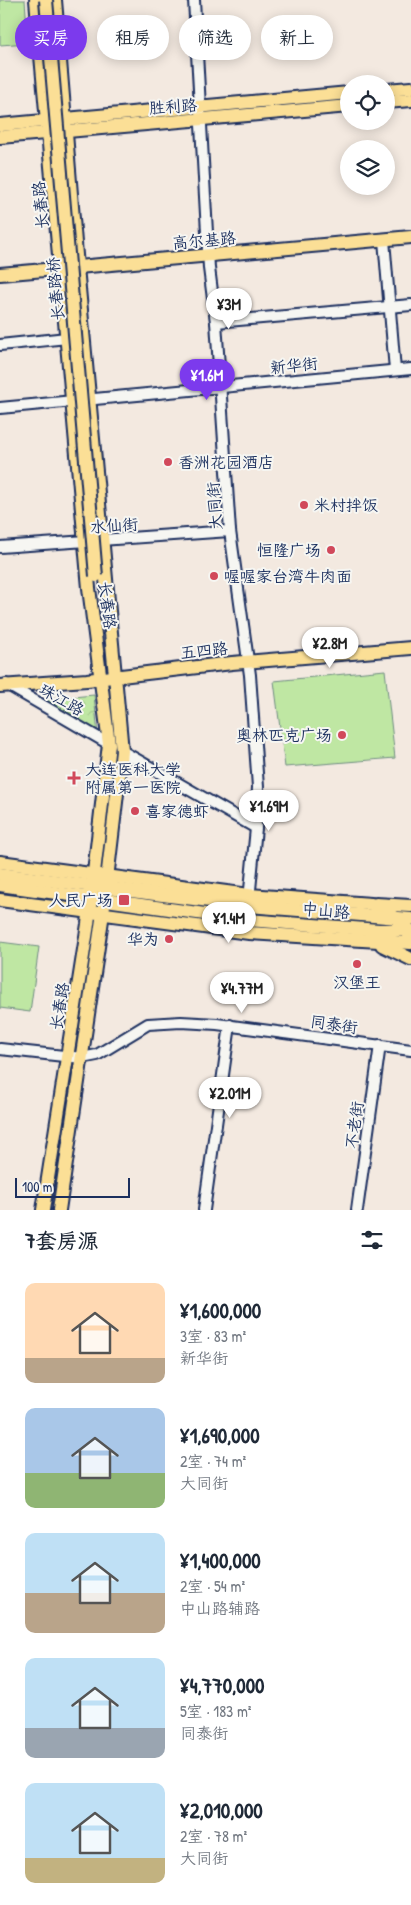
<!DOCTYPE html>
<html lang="zh">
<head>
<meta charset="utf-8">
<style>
	body { margin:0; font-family:"Patrick Hand","LXGW WenKai TC",sans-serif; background:#f6f6f7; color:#1f2937; height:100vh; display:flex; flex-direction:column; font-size:19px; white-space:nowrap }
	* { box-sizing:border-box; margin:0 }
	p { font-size:16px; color:#747a83 }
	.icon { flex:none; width:28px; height:28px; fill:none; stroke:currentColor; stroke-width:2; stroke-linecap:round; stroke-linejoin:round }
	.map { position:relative; height:1210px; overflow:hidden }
	.side { display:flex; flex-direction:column; background:#fff; flex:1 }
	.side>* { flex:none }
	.hud { position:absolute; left:15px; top:15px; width:381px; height:45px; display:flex; gap:10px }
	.controls { position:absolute; left:340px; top:75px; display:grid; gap:10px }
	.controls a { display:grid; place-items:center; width:55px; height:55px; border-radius:50%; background:#fff; box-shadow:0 2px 12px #0003; font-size:25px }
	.scale { position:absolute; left:15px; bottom:12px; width:115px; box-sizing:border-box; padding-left:5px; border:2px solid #1b2f5e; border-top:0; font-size:14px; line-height:18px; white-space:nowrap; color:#1b2f5e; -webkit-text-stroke:4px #f6f6f2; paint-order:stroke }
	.price { position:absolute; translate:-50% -42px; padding:0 11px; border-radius:18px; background:#fff; color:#222; font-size:16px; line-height:32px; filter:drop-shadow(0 1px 2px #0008) }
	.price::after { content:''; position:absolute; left:50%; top:30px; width:15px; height:11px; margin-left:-8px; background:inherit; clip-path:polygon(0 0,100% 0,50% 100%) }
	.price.current { background:#7c3aed; color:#fff }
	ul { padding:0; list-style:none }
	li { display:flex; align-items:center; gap:15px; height:125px; padding:0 25px }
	li span { display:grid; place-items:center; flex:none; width:140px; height:100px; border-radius:10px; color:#555 }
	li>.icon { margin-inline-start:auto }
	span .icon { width:60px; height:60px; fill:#fffc; stroke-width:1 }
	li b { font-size:21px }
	h2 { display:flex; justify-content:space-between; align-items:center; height:60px; padding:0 25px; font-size:21px }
	.pill { padding:0 18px; border-radius:22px; background:#fff; box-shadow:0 2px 12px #0003; font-size:18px; line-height:45px }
	.pill.current { background:#7c3aed; color:#fff }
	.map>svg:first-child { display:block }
	.green { fill:#bfe7a3; stroke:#6d8b80 }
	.forest { fill:url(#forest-crowns); stroke:#6d8b80 }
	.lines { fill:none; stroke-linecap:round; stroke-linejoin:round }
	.minor-casing { stroke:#1b2f5e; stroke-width:14 }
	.major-casing { stroke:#1b2f5e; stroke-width:16 }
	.minor { stroke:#f6f6f2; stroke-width:10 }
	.major { stroke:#fbdf96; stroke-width:12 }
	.major-bridge-casing { stroke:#1b2f5e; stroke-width:16; stroke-linecap:butt }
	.major-bridge { stroke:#fbdf96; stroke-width:12 }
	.poi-dot { fill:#d1495b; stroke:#f6f6f2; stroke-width:2 }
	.labels { text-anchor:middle; stroke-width:4; stroke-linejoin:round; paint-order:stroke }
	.street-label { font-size:16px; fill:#1b2f5e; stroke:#f6f6f2 }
	.poi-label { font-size:16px; fill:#1b2f5e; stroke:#f6f6f2; text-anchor:start }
</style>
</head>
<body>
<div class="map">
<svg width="411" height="1210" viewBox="0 0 411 1210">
	<defs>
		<pattern id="forest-crowns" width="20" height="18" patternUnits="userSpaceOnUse" patternTransform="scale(1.25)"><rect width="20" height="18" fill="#bfe7a3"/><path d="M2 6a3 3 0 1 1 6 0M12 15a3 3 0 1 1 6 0" fill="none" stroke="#a4c68f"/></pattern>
	</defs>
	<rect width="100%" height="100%" fill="#f3e9e0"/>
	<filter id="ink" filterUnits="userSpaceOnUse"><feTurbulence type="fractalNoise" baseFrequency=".02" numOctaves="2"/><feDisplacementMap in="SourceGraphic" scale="10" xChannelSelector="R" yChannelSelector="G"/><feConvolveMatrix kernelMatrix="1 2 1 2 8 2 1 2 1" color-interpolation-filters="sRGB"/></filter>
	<g filter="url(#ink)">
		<!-- green -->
		<g class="green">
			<polygon points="0,0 25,0 28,43 0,45"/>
			<polygon points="385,670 395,758 285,767 274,681"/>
			<polygon points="0,942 39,947 30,1012 0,1008"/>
		</g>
		<!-- forest -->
		<polygon class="forest" points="94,695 98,735 40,700"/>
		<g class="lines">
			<defs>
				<g id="minor">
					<polyline points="194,0 209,268 216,322 230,531 250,675 258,787 256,828 249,900"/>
					<polyline points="384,240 395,370"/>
					<polyline points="216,322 411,305"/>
					<polyline points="0,345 67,338"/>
					<polyline points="0,408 411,369"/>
					<polyline points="0,547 230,531"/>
					<polyline points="6,684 109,744"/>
					<polyline points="122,751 256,828"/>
					<polyline points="0,1049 82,1058 97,1055 148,1024 181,1022 217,1024 411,1050"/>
					<polyline points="204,1210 230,1025"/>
					<polyline points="357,1210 380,1045"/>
				</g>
				<g id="major">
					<polyline points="36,0 89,588 109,744 88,924 43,1210"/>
					<polyline points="55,0 77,267 122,751 103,913 59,1210"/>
					<polyline points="386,90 411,88"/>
					<polyline points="386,102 411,100"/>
					<polyline points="0,125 349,93"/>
					<polyline points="0,137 349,106"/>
					<polyline points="0,274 411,237"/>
					<polyline points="0,686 87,680 232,663 411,648"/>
					<polyline points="0,862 249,895 371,904 397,919 411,937"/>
					<polyline points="0,874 248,906 411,919"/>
					<polyline points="0,885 247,920 379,930 410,930"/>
					<polyline points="0,900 249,933 411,943"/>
					<polyline points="376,904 411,906"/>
					<polyline points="382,945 411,959"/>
				</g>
			</defs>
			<!-- minor casing -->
			<use href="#minor" class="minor-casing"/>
			<!-- major casing -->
			<use href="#major" class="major-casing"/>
			<!-- minor -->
			<use href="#minor" class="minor"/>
			<!-- major -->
			<use href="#major" class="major"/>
			<defs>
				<polyline id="major-bridge" points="46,0 96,576"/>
			</defs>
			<!-- major-bridge casing -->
			<use href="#major-bridge" class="major-bridge-casing"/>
			<!-- major-bridge -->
			<use href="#major-bridge" class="major-bridge"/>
		</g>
	</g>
	<!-- markers -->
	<g class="poi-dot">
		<circle cx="168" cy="462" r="5"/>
		<circle cx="304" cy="505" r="5"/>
		<circle cx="331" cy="550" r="5"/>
		<circle cx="214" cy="576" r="5"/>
		<circle cx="342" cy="735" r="5"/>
		<path d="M71.5 770.5h5v5h5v5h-5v5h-5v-5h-5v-5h5z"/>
		<circle cx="135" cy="811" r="5"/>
		<rect x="118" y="894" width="12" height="12" rx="2.5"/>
		<circle cx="169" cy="939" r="5"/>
		<circle cx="357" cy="964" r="5"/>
	</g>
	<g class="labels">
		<!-- street labels -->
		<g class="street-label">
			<text transform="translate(173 106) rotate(-4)" y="6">胜利路</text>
			<text transform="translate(40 205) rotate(-95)" y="6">长春路</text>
			<text transform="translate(204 240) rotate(-5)" y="6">高尔基路</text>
			<text transform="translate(55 289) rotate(-95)" y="6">长春路桥</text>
			<text transform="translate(294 365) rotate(-6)" y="6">新华街</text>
			<text transform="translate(214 506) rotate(-94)" y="6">大同街</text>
			<text transform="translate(114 525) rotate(-4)" y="6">水仙街</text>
			<text transform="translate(108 605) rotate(83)" y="6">长春路</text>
			<text transform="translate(204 650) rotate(-6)" y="6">五四路</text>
			<text transform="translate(62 699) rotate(30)" y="6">珠江路</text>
			<text transform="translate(326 910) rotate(5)" y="6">中山路</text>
			<text transform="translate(59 1006) rotate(-81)" y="6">长春路</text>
			<text transform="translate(334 1024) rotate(8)" y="6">同泰街</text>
			<text transform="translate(354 1125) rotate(-82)" y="6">不老街</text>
		</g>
		<!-- poi labels -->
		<g class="poi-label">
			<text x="178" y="468">香洲花园酒店</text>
			<text x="314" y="511">米村拌饭</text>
			<text x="321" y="556" text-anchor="end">恒隆广场</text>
			<text x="224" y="582">喔喔家台湾牛肉面</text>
			<text x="332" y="741" text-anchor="end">奥林匹克广场</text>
			<text x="85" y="775">大连医科大学<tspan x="85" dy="18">附属第一医院</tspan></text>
			<text x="145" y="817">喜家德虾</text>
			<text x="113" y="906" text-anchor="end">人民广场</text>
			<text x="159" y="945" text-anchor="end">华为</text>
			<text x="357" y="988" text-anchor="middle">汉堡王</text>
		</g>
	</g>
</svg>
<div class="controls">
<a><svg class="icon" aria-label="locate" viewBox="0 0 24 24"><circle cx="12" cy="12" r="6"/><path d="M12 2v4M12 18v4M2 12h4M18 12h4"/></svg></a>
<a><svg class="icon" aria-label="layers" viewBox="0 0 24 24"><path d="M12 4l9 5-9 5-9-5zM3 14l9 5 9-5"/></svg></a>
</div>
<div class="scale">100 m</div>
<b class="price" style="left:229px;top:330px">¥3M</b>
<b class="price current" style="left:207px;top:401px">¥1.6M</b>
<b class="price" style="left:330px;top:669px">¥2.8M</b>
<b class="price" style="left:269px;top:832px">¥1.69M</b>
<b class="price" style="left:229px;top:944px">¥1.4M</b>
<b class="price" style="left:242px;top:1014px">¥4.77M</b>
<b class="price" style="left:230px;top:1119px">¥2.01M</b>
<div class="hud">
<a class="pill current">买房</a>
<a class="pill">租房</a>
<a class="pill">筛选</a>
<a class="pill">新上</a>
</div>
</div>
<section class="side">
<h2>7套房源<svg class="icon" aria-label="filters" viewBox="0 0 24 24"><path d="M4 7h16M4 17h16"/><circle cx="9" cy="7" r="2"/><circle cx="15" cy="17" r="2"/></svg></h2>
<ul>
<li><span style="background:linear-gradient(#ffd9b3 75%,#b9a48a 0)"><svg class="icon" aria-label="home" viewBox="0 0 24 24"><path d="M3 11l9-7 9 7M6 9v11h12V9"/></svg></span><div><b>¥1,600,000</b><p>3室 · 83 m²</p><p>新华街</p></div></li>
<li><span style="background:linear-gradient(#a9c7e8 65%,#8fb573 0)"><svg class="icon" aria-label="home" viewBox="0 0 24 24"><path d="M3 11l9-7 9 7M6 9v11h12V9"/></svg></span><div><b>¥1,690,000</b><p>2室 · 74 m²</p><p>大同街</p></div></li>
<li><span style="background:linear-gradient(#bfe0f5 60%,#b9a48a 0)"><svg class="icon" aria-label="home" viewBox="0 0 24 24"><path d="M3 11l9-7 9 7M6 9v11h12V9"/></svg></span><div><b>¥1,400,000</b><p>2室 · 54 m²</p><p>中山路辅路</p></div></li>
<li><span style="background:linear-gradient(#bfe0f5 70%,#9aa5b1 0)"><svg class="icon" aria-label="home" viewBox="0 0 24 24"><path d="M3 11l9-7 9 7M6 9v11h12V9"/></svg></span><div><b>¥4,770,000</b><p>5室 · 183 m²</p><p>同泰街</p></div></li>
<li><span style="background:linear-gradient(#bfe0f5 75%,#c2b280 0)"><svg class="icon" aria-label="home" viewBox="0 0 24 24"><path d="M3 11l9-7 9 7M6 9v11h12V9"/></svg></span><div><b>¥2,010,000</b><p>2室 · 78 m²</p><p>大同街</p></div></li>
</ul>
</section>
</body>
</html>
